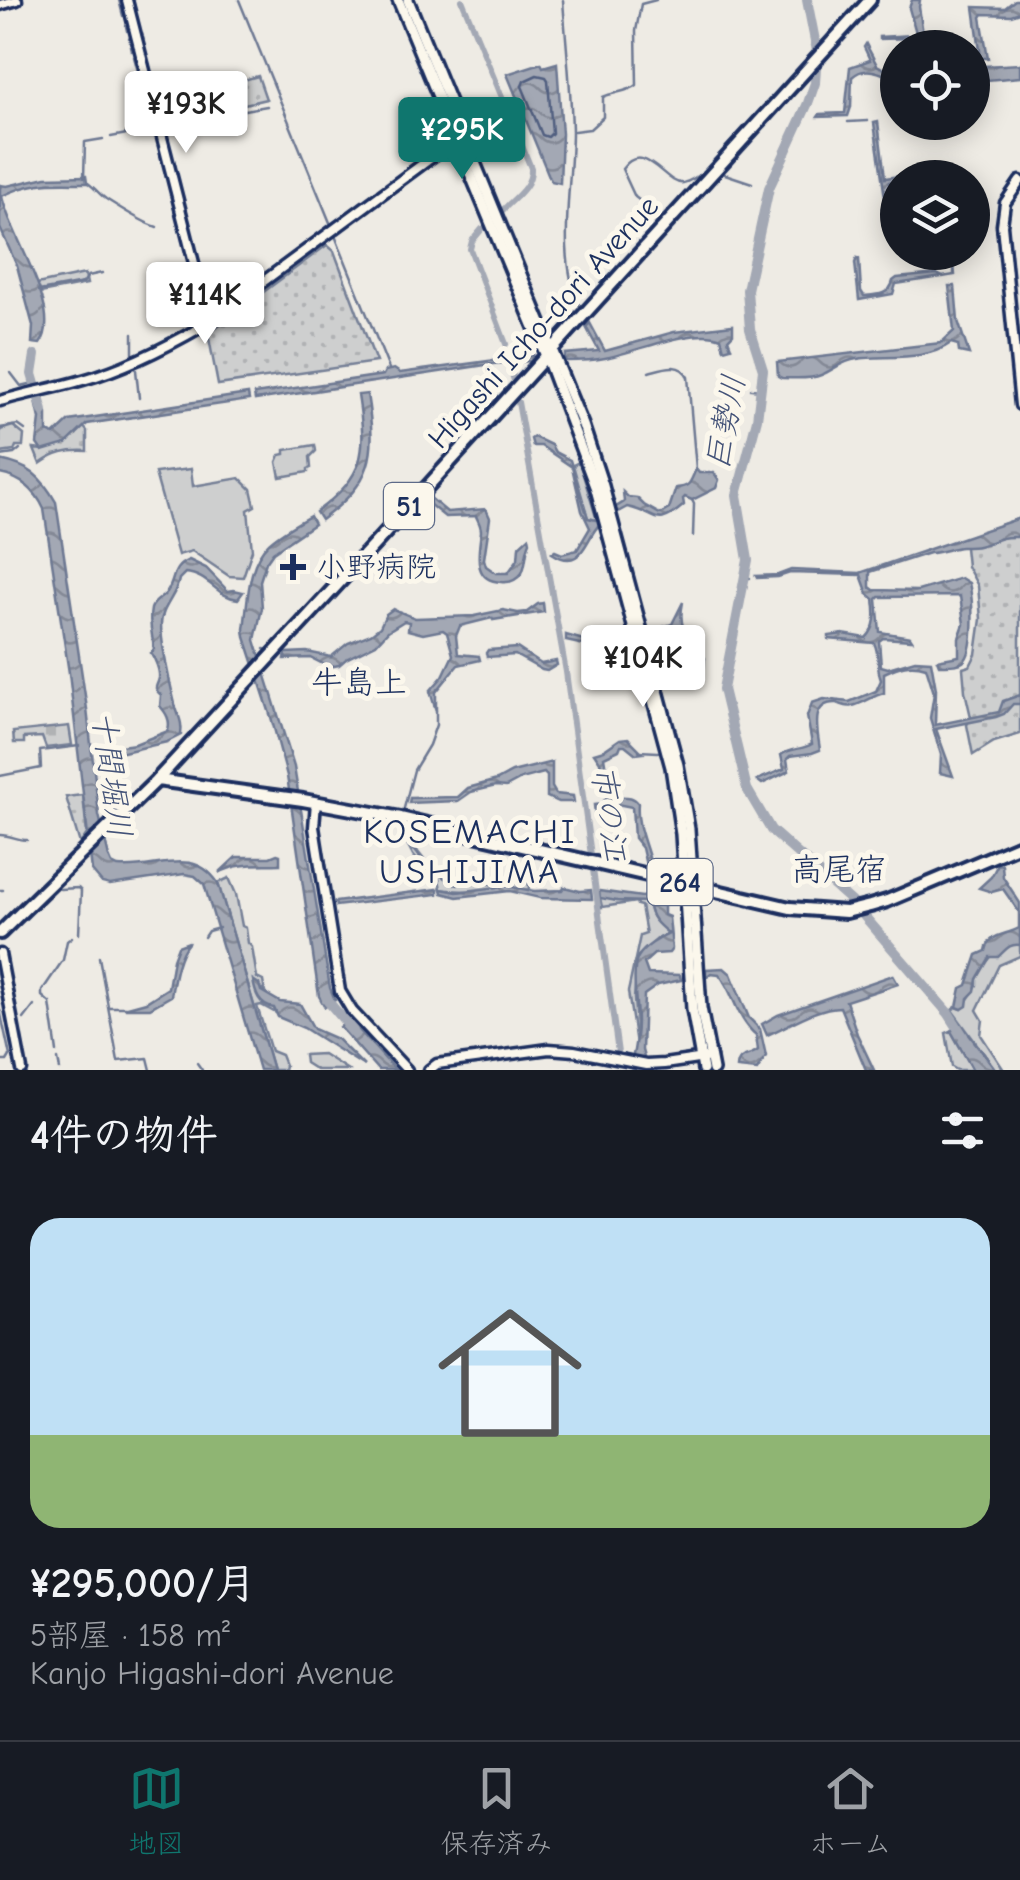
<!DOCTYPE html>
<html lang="ja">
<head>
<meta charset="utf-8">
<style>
	body { margin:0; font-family:"Comic Neue","Klee One",sans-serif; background:#20242c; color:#f1f3f6; height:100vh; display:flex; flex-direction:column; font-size:38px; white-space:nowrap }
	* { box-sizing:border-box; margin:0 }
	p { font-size:32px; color:#9ea1a6 }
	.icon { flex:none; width:55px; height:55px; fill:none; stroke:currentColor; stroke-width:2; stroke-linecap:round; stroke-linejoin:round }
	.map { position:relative; height:1070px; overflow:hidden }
	.details { display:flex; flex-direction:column; background:#171b24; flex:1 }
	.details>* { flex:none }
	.fabs { position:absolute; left:880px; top:30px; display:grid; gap:20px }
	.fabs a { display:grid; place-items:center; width:110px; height:110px; border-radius:50%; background:#171b24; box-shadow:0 5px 25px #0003; font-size:50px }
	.price { position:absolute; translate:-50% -85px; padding:0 22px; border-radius:10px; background:#fff; color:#222; font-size:32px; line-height:65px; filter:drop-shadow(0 2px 5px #0008) }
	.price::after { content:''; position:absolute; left:50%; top:60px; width:30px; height:22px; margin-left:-15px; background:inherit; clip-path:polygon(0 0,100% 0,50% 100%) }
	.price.on { background:#0f766e; color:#fff }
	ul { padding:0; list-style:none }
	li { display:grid; align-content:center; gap:20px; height:530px; padding:0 30px }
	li+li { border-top:2px solid #363941 }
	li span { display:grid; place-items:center; height:310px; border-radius:30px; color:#555 }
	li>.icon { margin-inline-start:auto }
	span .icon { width:180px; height:180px; fill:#fffc; stroke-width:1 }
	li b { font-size:42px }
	h2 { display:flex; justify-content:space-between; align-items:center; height:120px; padding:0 30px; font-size:42px }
	.menu { display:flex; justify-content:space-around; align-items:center; height:140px; border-top:2px solid #363941; background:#171b24; font-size:28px; color:#9ea1a6 }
	.menu a { display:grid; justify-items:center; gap:5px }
	.menu .on { color:#0f766e }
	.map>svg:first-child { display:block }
	.green { fill:#cecfcf; stroke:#747f96; stroke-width:2.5 }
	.cemetery { fill:url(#cemetery-stones); stroke:#747f96; stroke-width:2.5 }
	.park { fill:url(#park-dots); stroke:#747f96; stroke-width:2.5 }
	.water { fill:url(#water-waves); stroke:#6d7892; stroke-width:2.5 }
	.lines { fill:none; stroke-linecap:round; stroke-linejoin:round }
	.shore { stroke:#515f80; stroke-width:2.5 }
	.stream { stroke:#6d7892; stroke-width:2.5 }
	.canal { stroke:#a3a8b4; stroke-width:6 }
	.river { stroke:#a3a8b4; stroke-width:10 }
	.tertiary-casing { stroke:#1b2f5e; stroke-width:15 }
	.secondary-casing { stroke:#1b2f5e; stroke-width:16 }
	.primary-casing { stroke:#1b2f5e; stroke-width:18 }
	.trunk-casing { stroke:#1b2f5e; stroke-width:18 }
	.tertiary { stroke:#fbf7ec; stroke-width:8 }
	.secondary { stroke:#fbf7ec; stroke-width:9 }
	.primary { stroke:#fbf7ec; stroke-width:10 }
	.trunk { stroke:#fbf7ec; stroke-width:10 }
	.poi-dot { fill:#1b2f5e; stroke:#fbf7ec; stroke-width:4 }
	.labels { text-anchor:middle; stroke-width:10; stroke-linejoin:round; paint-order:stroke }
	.shield { fill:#fbf7ec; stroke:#5e6b89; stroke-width:2.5 }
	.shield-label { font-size:28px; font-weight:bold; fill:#1b2f5e }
	.street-label { font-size:30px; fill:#1b2f5e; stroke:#fbf7ec }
	.poi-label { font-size:30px; fill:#1b2f5e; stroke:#fbf7ec; text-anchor:start }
	.water-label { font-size:32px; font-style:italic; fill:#445378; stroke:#fbf7ec }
	.neighbourhood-label { font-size:32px; fill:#1b2f5e; stroke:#fbf7ec }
	.quarter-label { font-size:35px; letter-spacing:2.5px; fill:#1b2f5e; stroke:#fbf7ec }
</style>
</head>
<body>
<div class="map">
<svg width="1020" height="1070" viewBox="0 0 1020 1070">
	<defs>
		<pattern id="cemetery-stones" width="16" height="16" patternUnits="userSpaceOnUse" patternTransform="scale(2.5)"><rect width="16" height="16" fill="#cecfcf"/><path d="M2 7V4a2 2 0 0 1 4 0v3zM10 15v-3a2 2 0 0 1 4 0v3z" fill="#b0b2b4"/></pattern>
		<pattern id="park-dots" width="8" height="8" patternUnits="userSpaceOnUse" patternTransform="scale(2.5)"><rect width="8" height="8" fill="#cecfcf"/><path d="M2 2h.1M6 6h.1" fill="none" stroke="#b0b2b4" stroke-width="1.8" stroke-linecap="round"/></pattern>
		<pattern id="water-waves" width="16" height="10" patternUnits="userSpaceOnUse" patternTransform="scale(2.5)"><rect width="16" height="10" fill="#a3a8b4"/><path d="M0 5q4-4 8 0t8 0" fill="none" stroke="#848996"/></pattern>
	</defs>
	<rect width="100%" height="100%" fill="#eeebe4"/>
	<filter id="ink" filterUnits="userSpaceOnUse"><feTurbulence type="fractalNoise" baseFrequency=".01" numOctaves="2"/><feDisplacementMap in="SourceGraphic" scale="20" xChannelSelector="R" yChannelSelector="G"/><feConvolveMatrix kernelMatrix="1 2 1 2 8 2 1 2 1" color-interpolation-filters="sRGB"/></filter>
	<g filter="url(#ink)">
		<!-- green -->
		<g class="green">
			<polygon points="85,274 87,284 40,293 37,284"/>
			<polygon points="13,426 24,435 23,446 16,446 14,451 0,453 0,430"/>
			<polygon points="315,445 316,451 310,457 311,468 308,469 308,472 280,477 277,462 280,455 285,454 285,450"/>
			<polygon points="579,462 597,520 588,518 573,465"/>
			<polygon points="191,469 193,486 240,478 251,489 255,506 248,510 252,550 243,577 229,576 192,551 178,555 155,473"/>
			<path d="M 398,826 L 404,826 C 414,851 430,871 454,883 L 461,879 C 479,882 498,888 515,882 L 515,875 L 528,875 L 529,890 C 499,884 471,895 441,889 L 439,879 L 425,870 L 413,855 Z"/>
			<polygon points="229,878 236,894 242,926 246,928 248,943 252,947 257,978 263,981 265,993 253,981 274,1008 276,1013 261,1005 257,1006 271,1051 281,1055 285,1065 284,1070 273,1070 218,883"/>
			<path d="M 604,897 L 617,901 L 649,902 C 649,919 658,923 669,933 L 657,939 L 638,956 L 634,998 L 637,1042 L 632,1060 L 636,1044 L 628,992 L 640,936 L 646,934 L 641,906 L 637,905 L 636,902 L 602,907 L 600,898 Z"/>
			<polygon points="1013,944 1020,945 1020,956 999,965 977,1010 983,1020 981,1035 1004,1070 996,1070 952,1010 956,1007 962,1009 977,985 977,979 985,964 991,957"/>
			<polygon points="951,1031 973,1070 957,1070 952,1067 946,1033"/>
			<polygon points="323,1054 348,1070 316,1070 305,1063 304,1055"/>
		</g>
		<!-- cemetery -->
		<polygon class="cemetery" points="69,726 72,745 46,748 42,737 24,738 24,743 14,743 13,732"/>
		<!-- park -->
		<g class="park">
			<polygon points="258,76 266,99 236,106 229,84"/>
			<polygon points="327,245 334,251 376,362 218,385 208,333"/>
			<path d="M 83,426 L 87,431 L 87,451 C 68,450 55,453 40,464 L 34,449 L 42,450 Z"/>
			<polygon points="1020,518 1020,734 994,742 973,755 967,725 971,717 965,691 963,668 970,666 976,654 981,619 978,586 967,566 964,538"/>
			<polygon points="83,795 87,834 80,844 66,797"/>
		</g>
		<!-- water -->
		<g class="water">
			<polygon points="912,0 920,0 919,7 925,47 919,47 916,38 879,39 879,37 914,35 916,33 909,8"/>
			<polygon points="1015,0 1020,0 1020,12 1011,15 983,14 981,17 988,58 981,58 974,7 1005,8"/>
			<path d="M 866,44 L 877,65 L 897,76 L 897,105 L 894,106 L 892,90 L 883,74 C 871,70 862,68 852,77 L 851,107 L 848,116 L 818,117 L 820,114 L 845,113 L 850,67 L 870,60 L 864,47 Z"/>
			<polygon points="541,63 543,67 557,63 562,134 560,183 551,181 507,74"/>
			<polygon points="1020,64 1020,77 987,80 985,66"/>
			<path d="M 878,122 L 885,178 L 942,170 L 952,177 L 945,177 L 941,173 C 926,172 912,178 898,178 L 897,180 L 889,182 L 889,202 L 886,204 L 874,123 Z"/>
			<path d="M 86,176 L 87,183 C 52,183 35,180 2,196 C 8,232 65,311 40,344 L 32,343 L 33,326 L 17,266 L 0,228 L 0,185 L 7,186 L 46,177 Z"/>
			<path d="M 857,258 L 859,259 L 861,291 L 864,296 C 877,295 890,295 893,281 L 897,278 L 937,274 L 943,277 L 954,275 L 954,264 L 955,275 L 896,284 L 893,294 L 859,300 L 855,263 Z"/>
			<path d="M 949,286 L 955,286 L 958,321 L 969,354 L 959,352 L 958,345 L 951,343 C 925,362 887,355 857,359 C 842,361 835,369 821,375 C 810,380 794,378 782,378 L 778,376 L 777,362 L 941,343 L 954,331 Z"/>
			<path d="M 590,323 L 605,351 L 674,332 L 733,325 L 733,334 L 728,339 L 731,347 L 724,349 L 721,338 C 695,326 633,353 605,358 C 592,361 579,361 565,361 L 565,354 L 599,351 L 586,327 Z"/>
			<polygon points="533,355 531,361 492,364 255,400 254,394 383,375 385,371 394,369 400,373"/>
			<polygon points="248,394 249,400 87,424 66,444 42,451 37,444 40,419 36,401 41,399 47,414 47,432 54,435 69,421"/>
			<path d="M 367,394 C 377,456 374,481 321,520 L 316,512 C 366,475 367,453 358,395 Z"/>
			<path d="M 534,437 L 551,445 L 555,452 L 570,460 L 588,518 L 595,520 L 624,502 L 623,492 L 628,497 L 637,498 L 644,505 L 660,514 L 669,509 L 676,488 C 691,487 690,482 696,469 L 699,473 L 714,473 L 719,480 L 716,488 L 692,500 L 685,497 L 683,499 L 684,505 C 654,531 659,513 627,507 C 618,512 606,518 599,525 C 585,539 582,573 552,553 L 555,551 L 562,554 L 577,550 L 590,528 L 582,511 L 572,467 L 541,446 L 533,446 L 531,439 Z"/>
			<path d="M 0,460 C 30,466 41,476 56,502 L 87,709 L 99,815 L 109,857 L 112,864 L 118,867 C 156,871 193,845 218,883 L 273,1070 L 259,1070 L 204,884 L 195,876 L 184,874 L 110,885 L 102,883 L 92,871 L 69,673 L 44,509 C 35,489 21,478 0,474 Z"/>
			<path d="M 429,497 L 447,512 L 486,509 L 490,518 L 484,559 L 486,566 L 496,573 L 508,573 L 518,559 L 519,546 L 529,537 L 530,542 C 525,552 527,563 522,573 C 517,580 509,583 501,582 C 471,581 479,551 481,531 C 481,525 478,521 476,516 L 445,517 L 425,501 Z"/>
			<path d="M 310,516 L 314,524 L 273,552 L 266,562 L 260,581 L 262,608 L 255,640 L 294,767 L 330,988 L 335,1000 L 325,1007 L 319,996 L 287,776 L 271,717 L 245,637 L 244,629 C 248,602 247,563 269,543 C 281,532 296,524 310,516 Z"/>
			<path d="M 1020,518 L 1020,534 L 1017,537 C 995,536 995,543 978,546 C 975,547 963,547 961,547 C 950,548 940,553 929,553 L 870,572 L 870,587 L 874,590 L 918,591 L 961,578 L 969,583 C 973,599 976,652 963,662 C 957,666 946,665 939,665 L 937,660 L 959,656 L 959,638 L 964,624 L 960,596 L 879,597 L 877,599 L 880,632 L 910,637 L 912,640 L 883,638 L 879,641 L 881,666 L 888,668 L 915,660 L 931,661 L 936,689 L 935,725 L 999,712 L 1003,701 L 1020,695 L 1020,704 L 1013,704 L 1004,714 L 996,717 L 936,729 L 953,776 L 940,773 L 941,755 L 930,718 L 934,693 L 926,667 C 910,662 899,666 884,673 L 884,693 C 872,696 863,704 852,706 C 846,708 842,704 836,703 C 809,702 818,733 820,750 L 812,753 L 790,756 L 787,759 L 789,771 L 762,784 L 757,780 L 784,769 L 781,755 C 790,748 802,750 812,744 L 807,716 L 812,703 L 824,699 L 849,702 L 876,691 L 881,680 C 876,668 880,654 874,643 L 829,639 L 829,636 L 843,634 L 866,638 C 877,627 876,614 874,599 L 868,594 L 861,575 L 790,573 L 778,577 L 757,578 L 756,576 L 778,575 L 791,570 L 860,573 Z"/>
			<path d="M 189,560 L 206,568 L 228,591 L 234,590 L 243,592 L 238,599 C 216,597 210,575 185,573 L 179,579 C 177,595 161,608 161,624 C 161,646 170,683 175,704 C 178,716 183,722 181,735 L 167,742 L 98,758 L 99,749 L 135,744 L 168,731 C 171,720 166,713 160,706 L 161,695 C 152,687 157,688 159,678 C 160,671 155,659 151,653 L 154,650 C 153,637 148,622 151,609 C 154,600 162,599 167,592 C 176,579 170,568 189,560 Z"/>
			<path d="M 683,602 C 677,630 688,636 705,658 L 704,667 L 693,664 C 680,641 679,631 656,652 L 654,647 L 658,645 L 663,627 L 672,624 Z"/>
			<polygon points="543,603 544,612 493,620 492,618 460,626 456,636 458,654 479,656 480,660 458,665 436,692 436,711 430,691 443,676 453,655 447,633 443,630 423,634 408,630 409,622 404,621 388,631 376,644 346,659 339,665 329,667 311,658 285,659 286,653 307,652 331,657 348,643 371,634 380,627 386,614 393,609 415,618 445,617 474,616 503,610 518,613 527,612 538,604"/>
			<polygon points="566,635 598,644 607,655 630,648 632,654 606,659 593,647 566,641"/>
			<polygon points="517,648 541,664 556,661 557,665 547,671 542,670 515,655 487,657 486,653 488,650"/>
			<path d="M 628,738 L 643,753 L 636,754 L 625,745 L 621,745 L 619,750 L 604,757 L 610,795 C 620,799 631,793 638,803 C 636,825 645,841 650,861 C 652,873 653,885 653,896 L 664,899 L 664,915 L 669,917 L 672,949 L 669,953 L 654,954 L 644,963 L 648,974 L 680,975 L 681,980 L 658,985 L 644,995 L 642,1050 L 645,1061 L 632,1060 C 635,1047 637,1035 637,1021 C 637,1006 631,970 638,957 C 644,947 659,938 669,934 C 657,924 650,918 648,902 L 617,901 L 600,898 L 599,891 L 642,897 L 651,895 L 652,892 L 642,848 L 634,838 L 632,807 L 612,803 L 595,814 L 594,805 L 602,804 L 607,797 L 600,762 L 594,753 L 604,750 L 620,739 Z"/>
			<polygon points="552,762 552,787 556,794 573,796 574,802 558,802 547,797 547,776 544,773 521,779 506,787 496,786 471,792 458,801 409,803 410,798 458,797 468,788 497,780 512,772"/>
			<path d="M 277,854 L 280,855 L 280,864 C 257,865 239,862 219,873 L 236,857 L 270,857 Z"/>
			<path d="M 998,864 L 1002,865 L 1003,877 L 1020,903 L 1020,945 C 1009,943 1005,951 998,957 L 990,957 L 977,979 L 975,991 L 968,998 L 967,1006 L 962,1009 L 957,1007 L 961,988 L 967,985 L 977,955 L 986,951 C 989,933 1005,936 1019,928 L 1019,912 L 1003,889 L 992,892 L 979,888 L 991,877 Z"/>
			<polygon points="506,886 534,891 562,890 564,887 580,891 591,890 592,899 540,898 510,891 457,897 442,893 441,889 457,892"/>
			<polygon points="438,889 438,894 336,906 335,902"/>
			<path d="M 189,942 C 178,954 174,977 171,996 L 150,1008 L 124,1008 L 146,1002 L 168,988 L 173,959 L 178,946 Z"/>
			<path d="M 724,968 L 731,974 L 749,1018 L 760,1029 L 766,1056 L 757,1070 L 737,1068 C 738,1052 749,1058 758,1050 L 756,1035 C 736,1018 735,995 719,974 L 711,973 L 706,977 L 706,969 Z"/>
			<path d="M 893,975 L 898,984 L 846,1001 L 857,1034 L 874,1070 L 866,1070 L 840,1007 C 817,1007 788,1026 767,1035 L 762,1024 L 778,1015 Z"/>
			<path d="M 253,980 L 259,984 L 261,991 L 280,1002 L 300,1004 L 314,1029 L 337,1039 L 364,1066 L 304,1028 L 278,1017 L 274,1008 C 259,1006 255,993 253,980 Z"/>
			<polygon points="349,1019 395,1070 378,1070 340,1027"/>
			<polygon points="961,1024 996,1070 973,1070 951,1031"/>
		</g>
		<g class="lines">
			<!-- shore -->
			<polygon class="shore" points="537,75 546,77 548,80 552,133 548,137 542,135 522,86 524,81"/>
			<!-- stream -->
			<g class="stream">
				<polyline points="119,0 123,16"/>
				<polyline points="239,0 331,225"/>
				<path d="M 563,0 C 566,43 571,88 572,131 C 572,186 556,257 580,307"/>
				<polyline points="126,26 127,31"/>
				<polyline points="129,38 132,51"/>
				<polyline points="134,57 139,75"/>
				<polyline points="141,81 143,90"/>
				<polyline points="145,95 147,102"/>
				<polyline points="147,106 148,109"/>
				<polyline points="239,111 267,106"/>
				<polyline points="150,114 152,121"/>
				<polyline points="204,119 233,113"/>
				<polyline points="848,122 868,121"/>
				<polyline points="165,128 197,120"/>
				<path d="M 574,131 L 590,129 L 603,117 L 603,97 C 614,92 629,92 637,85 L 636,31 L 641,4 L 656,0"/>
				<polyline points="111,137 153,129"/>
				<polyline points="722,173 752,183"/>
				<polyline points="84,178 85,142 103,139"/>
				<path d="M 88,183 C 95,188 100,195 106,199 C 122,209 141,222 157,227"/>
				<path d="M 652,210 L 635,197 L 622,169 C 644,138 666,186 683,183 C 693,181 703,172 711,166"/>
				<polyline points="334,233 389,369"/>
				<polyline points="39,291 83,283 88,276 102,273"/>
				<polyline points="133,334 133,353"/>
				<polyline points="136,370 139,398"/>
				<path d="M 649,372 C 664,368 680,361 688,377 L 696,469"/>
				<polyline points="11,373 21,386 34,383"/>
				<polyline points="751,389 761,390"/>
				<polyline points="0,428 18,425 25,430"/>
				<polyline points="0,456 14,454 20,449"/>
				<polyline points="692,500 694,504 693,536"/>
				<polyline points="744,578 750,578"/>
				<polyline points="264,649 268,650"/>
				<polyline points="639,751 658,752"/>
				<polyline points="0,776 41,768 40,751 79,746"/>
				<polyline points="403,812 414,770 429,745 436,725 436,711"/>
				<path d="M 403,826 C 409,847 420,859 437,872 C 445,878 448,882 458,885"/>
				<path d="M 0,835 C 11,835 17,840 27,840"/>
				<polyline points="323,859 325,870"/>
				<polyline points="60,889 78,888 81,891 79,934"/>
				<polyline points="0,890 3,890"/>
				<polyline points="204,937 208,931 219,928"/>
				<polyline points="99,957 118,1061 148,1058 151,1070"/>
				<polyline points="109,1007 126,1007"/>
				<polyline points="0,1010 10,1056 7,1061 3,1061"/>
				<polyline points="24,1019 34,1006"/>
				<polyline points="57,1052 50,1003 42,996 42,991 63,960 67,941 72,937"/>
				<polyline points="58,1059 60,1070"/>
				<polyline points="197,1063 202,1070"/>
			</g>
			<!-- canal -->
			<g class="canal">
				<path d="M 462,0 L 531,168 C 532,187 515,197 503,210"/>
				<polyline points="482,229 472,241 470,249 506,344"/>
				<polyline points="512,371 513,378"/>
				<polyline points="518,402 566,672 618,1053"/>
			</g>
			<!-- river -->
			<g class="river">
				<polyline points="807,0 817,51 815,83 808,103 769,188 747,290 750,329 763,370 757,419 737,495 748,560 723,689 747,789 771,830 852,902 949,1014 963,1036"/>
				<polyline points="35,355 32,374 43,411"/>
				<polyline points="325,993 327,1000 353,1031"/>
			</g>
			<defs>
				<g id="tertiary">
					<polyline points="127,0 209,322"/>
					<polyline points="0,5 17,0"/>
					<polyline points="1020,181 1005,203 1002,225 1020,405"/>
					<path d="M 0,401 C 27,393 56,388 83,380 C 126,368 165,348 203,326 L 500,107"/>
					<polyline points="316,802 314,827 340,991 352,1011 407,1070"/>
					<polyline points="0,954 22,1070"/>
					<polyline points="429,1070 437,1064 549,1049 574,1051 646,1065 664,1064 711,1057"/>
				</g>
				<g id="secondary">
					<polyline points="398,0 546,356 596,489 671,767 681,834 692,1009 703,1070"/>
					<polyline points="408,0 583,425 603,486 678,765 689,829 701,1008 713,1070"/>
				</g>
				<polyline id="primary" points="157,780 408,508 870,0"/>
				<polyline id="trunk" points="0,933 157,780 303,800 401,818 790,908 846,912 870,906 887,901 1020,845"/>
			</defs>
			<!-- tertiary casing -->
			<use href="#tertiary" class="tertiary-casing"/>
			<!-- secondary casing -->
			<use href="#secondary" class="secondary-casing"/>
			<!-- primary casing -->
			<use href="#primary" class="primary-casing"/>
			<!-- trunk casing -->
			<use href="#trunk" class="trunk-casing"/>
			<!-- tertiary -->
			<use href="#tertiary" class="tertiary"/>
			<!-- secondary -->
			<use href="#secondary" class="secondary"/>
			<!-- primary -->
			<use href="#primary" class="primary"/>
			<!-- trunk -->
			<use href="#trunk" class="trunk"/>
		</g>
	</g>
	<!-- markers -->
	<path class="poi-dot" d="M288 552h10v10h10v10h-10v10h-10v-10h-10v-10h10z"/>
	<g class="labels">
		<!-- shield labels -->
		<g class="shield">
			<rect x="384" y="483" width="50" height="46" rx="8"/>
			<rect x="647.5" y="859" width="65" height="46" rx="8"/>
		</g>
		<g class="shield-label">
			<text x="409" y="516">51</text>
			<text x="680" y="892">264</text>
		</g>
		<!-- street labels -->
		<g class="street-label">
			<text transform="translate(543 322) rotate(-48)" y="10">Higashi Icho-dori Avenue</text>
		</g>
		<!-- poi labels -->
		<g class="poi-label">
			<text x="316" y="577">小野病院</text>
		</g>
		<!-- water labels -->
		<g class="water-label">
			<text transform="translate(725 422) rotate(-79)" y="11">巨勢川</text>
			<text transform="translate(112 774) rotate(82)" y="11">十間堀川</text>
			<text transform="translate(610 813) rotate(82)" y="11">市の江</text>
		</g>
		<!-- neighbourhood labels -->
		<g class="neighbourhood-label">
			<text x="359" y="693">牛島上</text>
			<text x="839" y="880">高尾宿</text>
		</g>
		<!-- quarter labels -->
		<g class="quarter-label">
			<text x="470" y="843">KOSEMACHI<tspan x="470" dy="40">USHIJIMA</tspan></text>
		</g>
	</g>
</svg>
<div class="fabs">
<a><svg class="icon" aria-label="locate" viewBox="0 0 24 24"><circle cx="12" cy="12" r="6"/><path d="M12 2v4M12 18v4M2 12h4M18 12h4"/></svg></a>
<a><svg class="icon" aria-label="layers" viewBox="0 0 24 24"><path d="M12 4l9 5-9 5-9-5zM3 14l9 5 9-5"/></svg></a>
</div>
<b class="price" style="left:186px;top:156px">¥193K</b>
<b class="price on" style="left:462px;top:182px">¥295K</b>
<b class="price" style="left:205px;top:347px">¥114K</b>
<b class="price" style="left:643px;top:710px">¥104K</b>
</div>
<section class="details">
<h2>4件の物件<svg class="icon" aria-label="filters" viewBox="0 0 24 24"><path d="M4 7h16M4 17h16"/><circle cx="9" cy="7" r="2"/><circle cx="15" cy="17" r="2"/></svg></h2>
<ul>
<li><span style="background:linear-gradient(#bfe0f5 70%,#8fb573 0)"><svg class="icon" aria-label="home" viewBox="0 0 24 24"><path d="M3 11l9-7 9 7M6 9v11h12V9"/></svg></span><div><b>¥295,000/月</b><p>5部屋 · 158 m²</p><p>Kanjo Higashi-dori Avenue</p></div></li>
</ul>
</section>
<nav class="menu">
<a class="on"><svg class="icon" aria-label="map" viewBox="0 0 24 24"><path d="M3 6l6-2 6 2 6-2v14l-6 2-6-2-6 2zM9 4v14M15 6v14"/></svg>地図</a>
<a><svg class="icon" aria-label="saved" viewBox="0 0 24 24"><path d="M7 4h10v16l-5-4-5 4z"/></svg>保存済み</a>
<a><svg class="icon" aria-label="home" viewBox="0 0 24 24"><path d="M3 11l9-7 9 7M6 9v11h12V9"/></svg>ホーム</a>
</nav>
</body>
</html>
